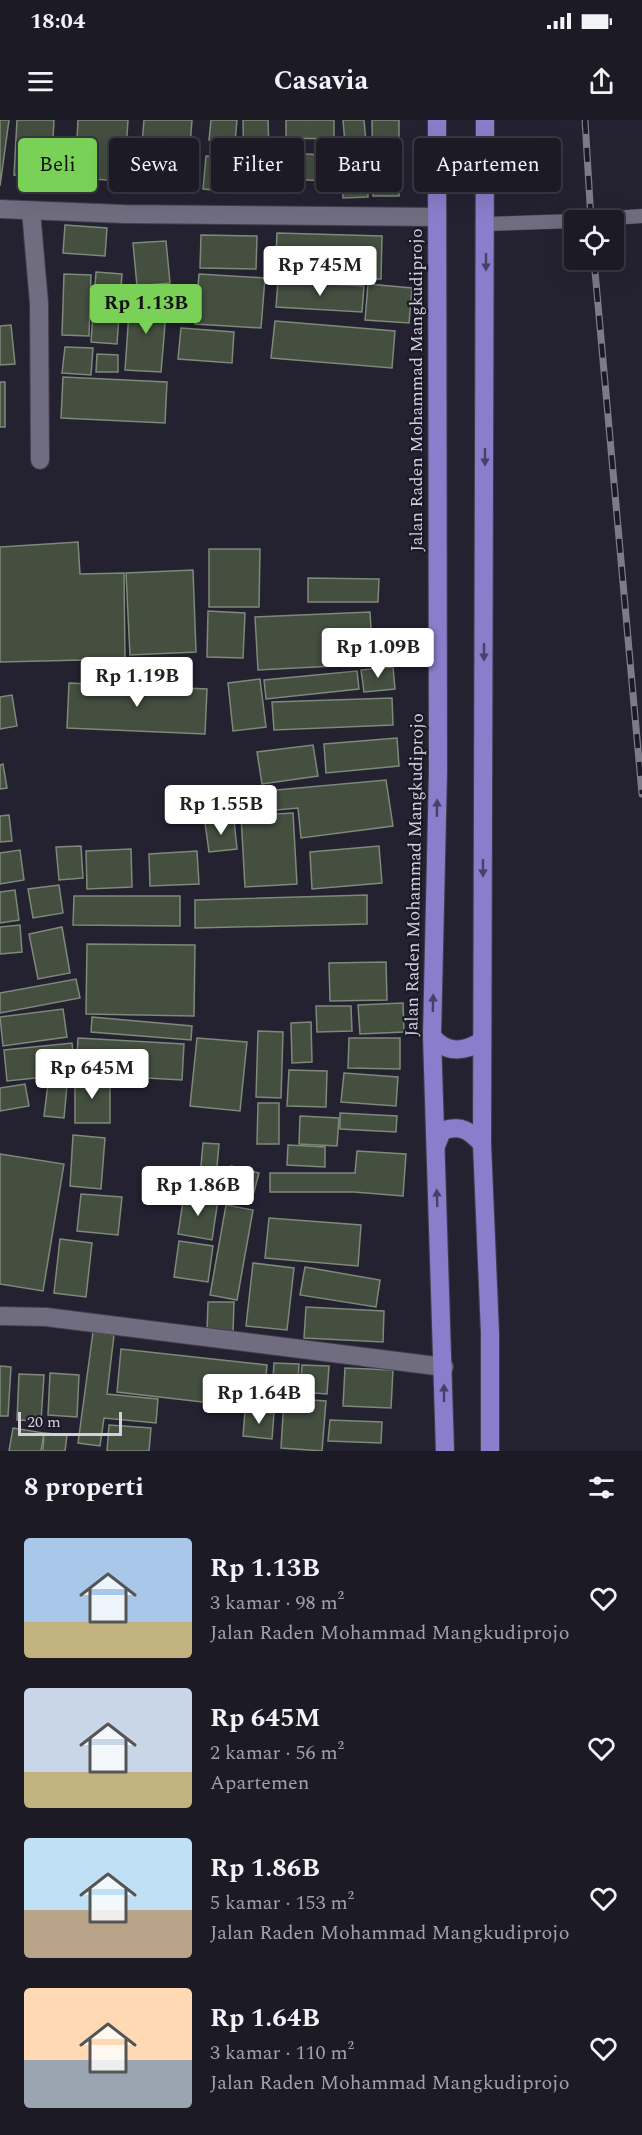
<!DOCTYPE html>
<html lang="id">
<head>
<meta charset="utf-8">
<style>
	body { margin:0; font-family:Spectral,serif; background:#24232d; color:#f1f3f6; height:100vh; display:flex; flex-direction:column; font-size:22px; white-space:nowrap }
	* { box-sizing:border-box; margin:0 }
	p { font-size:20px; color:#a0a1a7 }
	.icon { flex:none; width:33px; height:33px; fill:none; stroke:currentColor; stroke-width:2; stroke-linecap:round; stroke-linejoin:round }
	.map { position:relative; height:1331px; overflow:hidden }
	.sheet { display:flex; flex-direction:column; background:#1b1a25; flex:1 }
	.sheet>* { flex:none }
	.top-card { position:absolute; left:18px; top:18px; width:606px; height:54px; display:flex; gap:12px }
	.controls { position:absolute; left:564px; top:90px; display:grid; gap:12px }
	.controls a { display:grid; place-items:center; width:60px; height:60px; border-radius:6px; background:#1b1a25; box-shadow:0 6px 24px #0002,0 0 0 2px #393842; font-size:30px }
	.scale { position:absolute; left:18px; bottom:15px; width:104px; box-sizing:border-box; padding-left:6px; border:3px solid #d2d1db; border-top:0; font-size:16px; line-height:21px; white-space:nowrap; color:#d2d1db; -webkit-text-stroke:4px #1b1927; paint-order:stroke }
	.price { position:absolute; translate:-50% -51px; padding:0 14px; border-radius:6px; background:#fff; color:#222; font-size:20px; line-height:39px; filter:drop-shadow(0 2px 3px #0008) }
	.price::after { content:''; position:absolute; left:50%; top:36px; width:18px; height:14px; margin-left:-9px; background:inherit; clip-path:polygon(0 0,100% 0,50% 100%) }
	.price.on { background:#7ad157; color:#111 }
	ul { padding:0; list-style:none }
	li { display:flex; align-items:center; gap:18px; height:150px; padding:0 24px }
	li span { display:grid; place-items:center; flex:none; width:168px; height:120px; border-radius:6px; color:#555 }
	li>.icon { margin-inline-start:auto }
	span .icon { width:72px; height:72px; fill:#fffc; stroke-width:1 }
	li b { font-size:26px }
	h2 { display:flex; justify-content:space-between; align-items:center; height:72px; padding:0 24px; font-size:26px }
	.chip { padding:0 21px; border-radius:6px; background:#1b1a25; box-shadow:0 6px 24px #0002,0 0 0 2px #393842; font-size:21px; line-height:54px }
	.chip.on { background:#7ad157; color:#111 }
	.status { display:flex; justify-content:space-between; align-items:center; height:42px; padding:0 30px; background:#1b1a25; direction:ltr }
	.status svg { height:16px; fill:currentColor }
	header { display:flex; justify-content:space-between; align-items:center; height:78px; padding:0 24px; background:#1b1a25; font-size:27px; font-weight:700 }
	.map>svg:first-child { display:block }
	.building { fill:#444f40; stroke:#7d8979; stroke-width:1.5 }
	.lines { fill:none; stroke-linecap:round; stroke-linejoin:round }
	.lane-casing { stroke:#413e4b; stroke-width:15 }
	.street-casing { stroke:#413e4b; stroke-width:20 }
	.highway-casing { stroke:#413e4b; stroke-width:20 }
	.lane { stroke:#6f6d7f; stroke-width:14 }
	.street { stroke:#6f6d7f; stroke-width:18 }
	.highway { stroke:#8a7dcb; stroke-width:18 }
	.rail-casing { stroke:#7d7b88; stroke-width:7 }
	.rail { stroke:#1b1927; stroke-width:4.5; stroke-dasharray:14; stroke-linecap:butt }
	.oneway { fill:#474169 }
	.labels { text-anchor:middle; stroke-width:4.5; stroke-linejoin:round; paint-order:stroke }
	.street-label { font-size:18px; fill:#d2d1db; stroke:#1b1927 }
</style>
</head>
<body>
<div class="status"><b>18:04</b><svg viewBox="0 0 49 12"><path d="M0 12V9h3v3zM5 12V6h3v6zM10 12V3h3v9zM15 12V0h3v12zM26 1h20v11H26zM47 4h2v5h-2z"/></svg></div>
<header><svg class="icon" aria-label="menu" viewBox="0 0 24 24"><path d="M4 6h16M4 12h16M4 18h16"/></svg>Casavia<svg class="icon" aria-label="share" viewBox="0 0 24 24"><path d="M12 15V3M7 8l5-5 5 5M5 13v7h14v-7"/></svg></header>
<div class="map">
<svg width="642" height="1331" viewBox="0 0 642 1331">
	<rect width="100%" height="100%" fill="#242231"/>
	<!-- building -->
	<g class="building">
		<polygon points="0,0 9,0 0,66"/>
		<polygon points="17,0 54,0 51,57 14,55"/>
		<polygon points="78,0 128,0 124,61 75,58"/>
		<polygon points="144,0 192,0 189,38 180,37 179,58 157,57 158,35 141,34"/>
		<polygon points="211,0 237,0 235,22 209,20"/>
		<polygon points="243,0 268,0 269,32 324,35 323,61 244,56"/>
		<polygon points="286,0 334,0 334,19 286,18"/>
		<polygon points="343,0 364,0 367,33 346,35"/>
		<polygon points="372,0 399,0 399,76 373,76"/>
		<polygon points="206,36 225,38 223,71 203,69"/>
		<polygon points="367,43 368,77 343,78 342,44"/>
		<polygon points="65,105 107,108 105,136 63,133"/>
		<polygon points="277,113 382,116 381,159 275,156"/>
		<polygon points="201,115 257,116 256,149 200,148"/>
		<polygon points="166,121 170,163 137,166 133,123"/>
		<polygon points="96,152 122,154 117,224 91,222"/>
		<polygon points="64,154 91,155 89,216 62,215"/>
		<polygon points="199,154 265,158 261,208 195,204"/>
		<polygon points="278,161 364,166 362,192 276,187"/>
		<polygon points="368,164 412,168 409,203 365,200"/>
		<polygon points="130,178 167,181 161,252 125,250"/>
		<polygon points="275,201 395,211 392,248 271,238"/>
		<polygon points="11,205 15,244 0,245 0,206"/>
		<polygon points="181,208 234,212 232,243 178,239"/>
		<polygon points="65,227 93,228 91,255 62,253"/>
		<polygon points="97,234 118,235 118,252 96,252"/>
		<polygon points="63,257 167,262 165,303 61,298"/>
		<rect x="0" y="262" width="5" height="45"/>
		<polygon points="78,422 80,454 124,453 125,539 0,542 0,427"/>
		<polygon points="209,429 260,429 259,487 209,487"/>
		<polygon points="193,450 196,532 130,535 126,453"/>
		<polygon points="308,458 379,459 378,482 308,482"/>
		<polygon points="208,491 245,493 243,538 207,537"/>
		<polygon points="370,492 373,544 258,550 255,497"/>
		<polygon points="393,547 395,569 364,572 361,550"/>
		<polygon points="357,551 359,569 266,579 264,560"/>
		<polygon points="260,559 266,607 233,611 228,563"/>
		<polygon points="69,563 207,569 205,614 67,608"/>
		<polygon points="12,575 17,606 0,609 0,577"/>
		<polygon points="392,578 393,605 274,610 272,582"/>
		<polygon points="397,618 399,646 326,653 324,624"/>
		<polygon points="313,625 318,656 262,664 257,632"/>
		<polygon points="3,644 7,668 0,669 0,645"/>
		<polygon points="386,660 393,706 301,718 298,688 255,692 253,672"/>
		<polygon points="250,670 252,692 201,697 199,676"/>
		<polygon points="293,693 297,764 245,767 241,696"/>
		<polygon points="9,695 12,721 0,722 0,696"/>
		<polygon points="234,700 237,729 209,732 205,703"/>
		<polygon points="81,726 83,758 59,760 56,727"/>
		<polygon points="379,726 382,763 312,769 310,732"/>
		<polygon points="131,729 132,767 87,769 86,731"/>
		<polygon points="20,730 24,760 0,764 0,733"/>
		<polygon points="197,731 199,764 150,766 149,734"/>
		<polygon points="59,765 63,793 33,798 28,769"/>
		<polygon points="15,770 19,800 0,803 0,772"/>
		<polygon points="367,775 367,804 195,808 195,780"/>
		<polygon points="74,776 180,776 180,806 73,805"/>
		<polygon points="20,805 22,832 0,834 0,807"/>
		<polygon points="62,807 70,853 38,859 29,814"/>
		<polygon points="87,824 195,825 194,896 86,894"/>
		<polygon points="386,842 387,880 330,881 329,843"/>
		<polygon points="76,859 80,878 0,893 0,873"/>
		<polygon points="403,883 404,912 360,914 358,885"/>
		<polygon points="316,886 351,886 352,911 317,912"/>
		<polygon points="63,889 67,917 3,926 0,897"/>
		<polygon points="92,897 192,906 191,920 91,912"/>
		<polygon points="311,902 312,942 292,943 291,903"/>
		<polygon points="258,911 283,912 281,978 256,977"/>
		<polygon points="78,918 184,924 182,960 76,954"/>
		<polygon points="197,918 247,922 240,991 190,986"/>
		<polygon points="349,918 400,918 400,949 348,948"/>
		<polygon points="72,923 75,954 7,961 4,930"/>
		<polygon points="289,950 327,951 326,987 287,986"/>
		<polygon points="344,953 398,957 396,986 341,982"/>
		<rect x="75" y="956" width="35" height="47"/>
		<polygon points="25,964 29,986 0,991 0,968"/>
		<polygon points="48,964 67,965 64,998 44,996"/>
		<polygon points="258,983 279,983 279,1024 257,1024"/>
		<polygon points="340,993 397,996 396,1012 340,1009"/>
		<polygon points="300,996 339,998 337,1026 299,1024"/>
		<polygon points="73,1015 105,1018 101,1069 70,1066"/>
		<polygon points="203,1023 219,1024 215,1069 199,1068"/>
		<polygon points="288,1025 325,1027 325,1047 287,1045"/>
		<polygon points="357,1031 406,1034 403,1076 354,1072 270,1072 270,1053 355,1053"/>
		<polygon points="0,1034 64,1044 43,1171 0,1164"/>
		<polygon points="231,1046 259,1053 251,1083 224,1077"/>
		<polygon points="81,1074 122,1077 118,1115 77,1111"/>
		<polygon points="184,1075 218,1080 212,1120 178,1114"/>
		<polygon points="226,1085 253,1090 237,1180 210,1175"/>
		<polygon points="269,1098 361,1105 358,1146 265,1138"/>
		<polygon points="60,1119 92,1123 86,1177 54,1173"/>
		<polygon points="179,1121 213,1126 208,1162 174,1157"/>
		<polygon points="253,1143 294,1148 287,1210 246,1206"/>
		<polygon points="305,1147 380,1160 376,1187 300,1175"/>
		<polygon points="208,1182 234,1182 233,1213 207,1212"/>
		<polygon points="306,1187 384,1191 383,1222 304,1218"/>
		<polygon points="93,1212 114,1215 107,1274 158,1279 156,1303 104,1298 100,1326 78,1323"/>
		<polygon points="121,1229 267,1245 263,1289 117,1272"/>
		<polygon points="274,1243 299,1244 297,1277 272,1276"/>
		<polygon points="302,1245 329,1246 327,1274 300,1272"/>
		<polygon points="0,1246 11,1247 8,1296 0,1296"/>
		<polygon points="345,1248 393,1250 391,1288 343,1286"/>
		<polygon points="50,1253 79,1255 77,1297 48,1295"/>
		<polygon points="19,1254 44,1255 41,1301 17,1300"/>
		<polygon points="284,1278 326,1281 322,1331 281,1328"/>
		<polygon points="245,1291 274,1293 272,1319 243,1316"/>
		<polygon points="330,1300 382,1302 381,1323 328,1321"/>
		<polygon points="109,1305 151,1308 149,1331 107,1331"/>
		<polygon points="13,1308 44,1313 41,1331 9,1331"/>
		<polygon points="44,1313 67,1315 65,1331 43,1331"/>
	</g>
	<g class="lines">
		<defs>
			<g id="lane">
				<polyline points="584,100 642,96"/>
				<polyline points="486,104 574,101"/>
			</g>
			<g id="street">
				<polyline points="0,89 124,94 437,97"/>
				<polyline points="31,91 39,183 40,340"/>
				<polyline points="0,1196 46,1197 444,1247"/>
			</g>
			<g id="highway">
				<polyline points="437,0 438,651 432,916 445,1331"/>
				<polyline points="485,0 482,1024 490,1213 490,1331"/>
				<path d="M 432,916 C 446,934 464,932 482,921"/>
				<path d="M 436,1026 L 442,1011 C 461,1004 470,1011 482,1024"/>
			</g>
		</defs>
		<!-- lane casing -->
		<use href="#lane" class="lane-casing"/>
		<!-- street casing -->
		<use href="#street" class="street-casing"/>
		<!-- highway casing -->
		<use href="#highway" class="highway-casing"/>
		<!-- lane -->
		<use href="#lane" class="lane"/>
		<!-- street -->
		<use href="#street" class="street"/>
		<!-- highway -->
		<use href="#highway" class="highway"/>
		<defs>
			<g id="rail">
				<polyline points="585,0 591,100"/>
				<polyline points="594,140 642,674"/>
			</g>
		</defs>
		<!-- rail casing -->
		<use href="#rail" class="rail-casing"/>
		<!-- rail -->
		<use href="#rail" class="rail"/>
	</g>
	<!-- one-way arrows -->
	<defs><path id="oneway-solid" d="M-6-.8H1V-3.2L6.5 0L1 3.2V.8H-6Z" transform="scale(1.5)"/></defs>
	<g class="oneway">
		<use href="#oneway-solid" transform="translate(486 142) rotate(90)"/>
		<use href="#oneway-solid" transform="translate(485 337) rotate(90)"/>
		<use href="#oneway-solid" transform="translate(484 532) rotate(90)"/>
		<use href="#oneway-solid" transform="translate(437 688) rotate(-89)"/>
		<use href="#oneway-solid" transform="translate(483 748) rotate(90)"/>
		<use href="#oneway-solid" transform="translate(433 883) rotate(-89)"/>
		<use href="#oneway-solid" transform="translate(437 1078) rotate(-92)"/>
		<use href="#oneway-solid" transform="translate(444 1273) rotate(-90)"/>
	</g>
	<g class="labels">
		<!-- street labels -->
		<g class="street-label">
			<text transform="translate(416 270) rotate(-90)" y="6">Jalan Raden Mohammad Mangkudiprojo</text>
			<text transform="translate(414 755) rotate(-89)" y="6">Jalan Raden Mohammad Mangkudiprojo</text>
		</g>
	</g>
</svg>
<div class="controls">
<a><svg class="icon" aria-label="locate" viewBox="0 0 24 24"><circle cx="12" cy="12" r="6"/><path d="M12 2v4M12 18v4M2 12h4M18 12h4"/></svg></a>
</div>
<div class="scale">20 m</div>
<b class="price" style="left:320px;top:177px">Rp 745M</b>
<b class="price on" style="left:146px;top:215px">Rp 1.13B</b>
<b class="price" style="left:378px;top:559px">Rp 1.09B</b>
<b class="price" style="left:137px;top:588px">Rp 1.19B</b>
<b class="price" style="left:221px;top:716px">Rp 1.55B</b>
<b class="price" style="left:92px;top:980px">Rp 645M</b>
<b class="price" style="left:198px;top:1097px">Rp 1.86B</b>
<b class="price" style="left:259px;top:1305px">Rp 1.64B</b>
<div class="top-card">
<a class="chip on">Beli</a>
<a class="chip">Sewa</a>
<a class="chip">Filter</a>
<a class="chip">Baru</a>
<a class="chip">Apartemen</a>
</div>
</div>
<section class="sheet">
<h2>8 properti<svg class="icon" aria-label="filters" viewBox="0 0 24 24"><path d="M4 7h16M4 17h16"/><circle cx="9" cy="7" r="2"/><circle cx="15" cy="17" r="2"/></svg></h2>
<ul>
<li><span style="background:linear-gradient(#a9c7e8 70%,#c2b280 0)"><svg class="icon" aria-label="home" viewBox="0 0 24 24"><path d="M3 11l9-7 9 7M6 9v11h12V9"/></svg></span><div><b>Rp 1.13B</b><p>3 kamar · 98 m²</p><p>Jalan Raden Mohammad Mangkudiprojo</p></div><svg class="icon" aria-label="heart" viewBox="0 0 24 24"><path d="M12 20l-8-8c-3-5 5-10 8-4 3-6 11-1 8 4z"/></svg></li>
<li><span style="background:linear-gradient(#c9d6e8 70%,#c2b280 0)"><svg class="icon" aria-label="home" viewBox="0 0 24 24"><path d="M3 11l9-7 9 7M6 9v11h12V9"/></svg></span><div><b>Rp 645M</b><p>2 kamar · 56 m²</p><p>Apartemen</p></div><svg class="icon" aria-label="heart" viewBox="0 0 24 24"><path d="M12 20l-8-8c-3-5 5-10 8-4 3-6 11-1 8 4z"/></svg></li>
<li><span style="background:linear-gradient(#bfe0f5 60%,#b9a48a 0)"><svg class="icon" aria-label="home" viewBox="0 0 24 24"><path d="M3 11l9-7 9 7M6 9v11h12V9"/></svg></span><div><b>Rp 1.86B</b><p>5 kamar · 153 m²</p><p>Jalan Raden Mohammad Mangkudiprojo</p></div><svg class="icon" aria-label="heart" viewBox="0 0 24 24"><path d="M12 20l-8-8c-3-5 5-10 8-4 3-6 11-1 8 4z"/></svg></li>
<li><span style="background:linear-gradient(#ffd9b3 60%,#9aa5b1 0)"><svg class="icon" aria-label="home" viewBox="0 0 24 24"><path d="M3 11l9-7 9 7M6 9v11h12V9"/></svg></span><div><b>Rp 1.64B</b><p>3 kamar · 110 m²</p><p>Jalan Raden Mohammad Mangkudiprojo</p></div><svg class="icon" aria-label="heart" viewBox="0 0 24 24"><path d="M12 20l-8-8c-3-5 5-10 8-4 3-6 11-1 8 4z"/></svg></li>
</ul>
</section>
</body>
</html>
